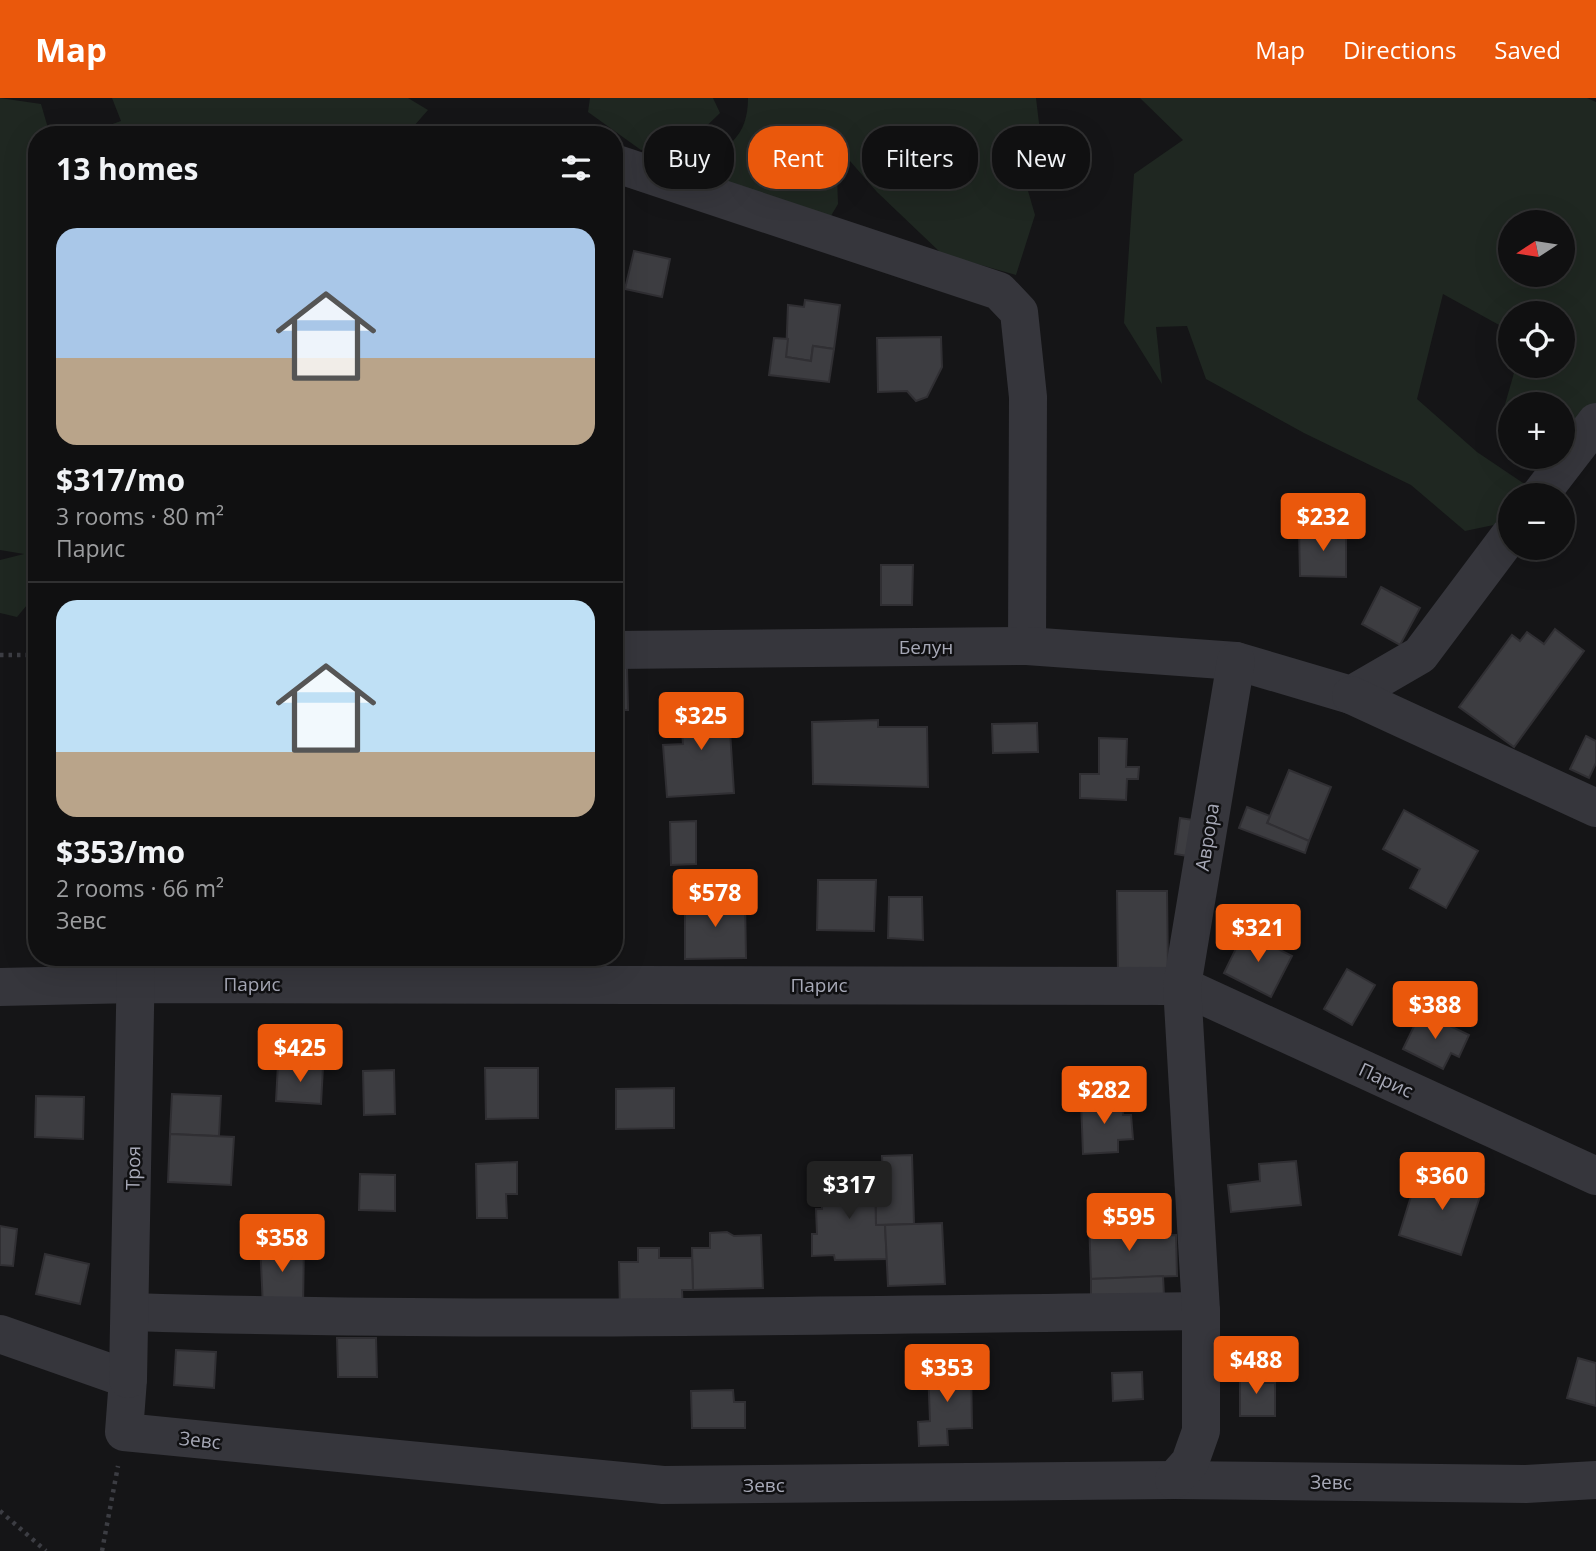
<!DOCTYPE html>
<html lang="en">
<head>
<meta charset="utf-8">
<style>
	body { margin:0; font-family:"Open Sans",sans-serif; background:#1e1e1f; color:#f1f3f6; height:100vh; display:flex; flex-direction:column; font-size:26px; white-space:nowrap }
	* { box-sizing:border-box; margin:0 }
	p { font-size:23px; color:#9c9d9f }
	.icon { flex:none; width:38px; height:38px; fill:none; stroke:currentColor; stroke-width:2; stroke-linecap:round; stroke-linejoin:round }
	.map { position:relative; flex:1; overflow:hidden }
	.panel { position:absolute; left:28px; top:28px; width:595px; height:840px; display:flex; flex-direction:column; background:#101011; border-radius:28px; box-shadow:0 7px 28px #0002,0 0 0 2px #303031 }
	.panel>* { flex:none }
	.top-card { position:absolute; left:644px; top:28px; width:665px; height:63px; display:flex; gap:14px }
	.needle { width:46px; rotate:258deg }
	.tools { position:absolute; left:1498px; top:112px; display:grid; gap:14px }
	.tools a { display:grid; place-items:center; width:77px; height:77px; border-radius:50%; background:#101011; box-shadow:0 7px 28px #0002,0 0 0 2px #303031; font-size:35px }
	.price { position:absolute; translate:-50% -60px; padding:0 16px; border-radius:7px; background:#ea580c; color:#fff; font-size:23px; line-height:46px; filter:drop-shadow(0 2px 4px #0008) }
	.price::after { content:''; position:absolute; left:50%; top:42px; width:21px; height:16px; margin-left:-10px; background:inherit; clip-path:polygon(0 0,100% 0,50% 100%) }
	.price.current { background:#222; color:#fff }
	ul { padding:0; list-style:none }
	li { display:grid; align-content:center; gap:14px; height:371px; padding:0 28px }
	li+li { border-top:2px solid #303031 }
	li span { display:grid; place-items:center; height:217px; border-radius:21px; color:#555 }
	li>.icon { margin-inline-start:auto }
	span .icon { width:126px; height:126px; fill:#fffc; stroke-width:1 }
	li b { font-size:30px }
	h2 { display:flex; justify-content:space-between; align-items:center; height:84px; padding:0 28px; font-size:30px }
	.pill { padding:0 24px; border-radius:28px; background:#101011; box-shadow:0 7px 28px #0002,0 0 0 2px #303031; font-size:24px; line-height:63px }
	.pill.current { background:#ea580c; color:#fff }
	header { display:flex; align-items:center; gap:42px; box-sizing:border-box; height:98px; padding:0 35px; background:#ea580c; color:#fff }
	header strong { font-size:33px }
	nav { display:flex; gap:38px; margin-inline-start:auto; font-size:24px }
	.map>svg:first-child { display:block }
	.green { fill:#1f2721; fill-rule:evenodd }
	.building { fill:#3d3d41; stroke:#302f33; stroke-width:2 }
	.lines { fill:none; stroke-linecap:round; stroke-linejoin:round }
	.path { stroke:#3c3d43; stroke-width:4.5; stroke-dasharray:3.5 5; stroke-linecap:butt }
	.minor { stroke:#36363c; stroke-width:38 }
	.labels { text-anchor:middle; stroke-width:5; stroke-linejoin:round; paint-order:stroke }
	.street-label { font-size:19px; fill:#a7a9b7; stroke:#101012 }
</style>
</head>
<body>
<header>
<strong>Map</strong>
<nav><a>Map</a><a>Directions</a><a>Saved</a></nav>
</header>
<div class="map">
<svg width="1596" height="1453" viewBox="0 0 1596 1453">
	<rect width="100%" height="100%" fill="#151517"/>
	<!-- green -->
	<g class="green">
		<polygon points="0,0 41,6 50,37 37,37 37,495 17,519 0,515 0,462 24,456 0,452"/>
		<polygon points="112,0 408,0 428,12 406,37 82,37 121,23"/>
		<polygon points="590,0 713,0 720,15 693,41 641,52 588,14"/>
		<path d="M 748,0 L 1036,0 L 1041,42 L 1022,72 L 1035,117 L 1016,177 L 942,156 L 877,94 L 836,47 L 838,106 L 822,133 L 695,69 C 727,50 748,40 748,0 Z"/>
		<path d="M 1140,0 L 1587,0 L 1596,4 L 1596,311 L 1563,347 L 1563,306 L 1510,306 L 1510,344 L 1498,331 L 1516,268 L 1563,268 L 1563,215 L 1510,215 L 1510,233 L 1443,196 L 1417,301 L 1477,354 L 1526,387 L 1521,397 L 1510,397 L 1508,424 L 1465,433 L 1411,387 L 1304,335 L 1206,281 L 1187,228 L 1156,229 L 1162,286 L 1124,225 L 1134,76 L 1183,42 ZM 1510,124 L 1563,124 L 1563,177 L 1510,177 Z"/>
	</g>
	<!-- building -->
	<g class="building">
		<polygon points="634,153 670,161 662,199 625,191"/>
		<polygon points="805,202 840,207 834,251 813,248 811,263 786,259 788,207 804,209"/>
		<polygon points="941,239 942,269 927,299 916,303 907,293 878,294 877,240"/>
		<polygon points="774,240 788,241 786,259 811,263 813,248 834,251 829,284 769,277"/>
		<polygon points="1299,431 1346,431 1346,479 1300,478"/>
		<polygon points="881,467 913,467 912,507 881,507"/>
		<polygon points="1381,489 1420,510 1400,547 1362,526"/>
		<polygon points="1555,531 1584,553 1514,649 1459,609 1512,537 1520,543 1527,534 1544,546"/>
		<polygon points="614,569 627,569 628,612 614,612"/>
		<polygon points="728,602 734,695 667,699 663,647 683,646 680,606"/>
		<polygon points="878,622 878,629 927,629 928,689 813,686 812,624"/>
		<polygon points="1037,625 1038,654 993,655 992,626"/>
		<polygon points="1586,638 1596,643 1596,665 1589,680 1570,671"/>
		<polygon points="1099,640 1127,641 1126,669 1139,669 1138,681 1127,681 1126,702 1080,700 1080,676 1099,676"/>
		<polygon points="1289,672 1331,689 1309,743 1267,725"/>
		<polygon points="1247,709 1270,718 1267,725 1309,743 1305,755 1239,730"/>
		<polygon points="1404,712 1478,753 1446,810 1410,790 1420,771 1383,751"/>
		<polygon points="1180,720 1200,723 1194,759 1175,756"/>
		<polygon points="696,723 696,766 671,767 670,724"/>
		<polygon points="818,782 876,782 874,833 817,832"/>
		<polygon points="1117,793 1167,793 1168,874 1118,874"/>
		<polygon points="889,799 922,799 923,842 888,840"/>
		<polygon points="685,802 745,802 746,860 685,861"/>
		<polygon points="1244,834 1292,858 1271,899 1224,875"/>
		<polygon points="1347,871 1375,887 1352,927 1324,911"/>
		<polygon points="1421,914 1469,937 1459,959 1451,955 1443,971 1403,951"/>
		<polygon points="278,966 323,969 321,1006 276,1003"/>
		<polygon points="485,970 538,970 538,1020 486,1021"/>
		<polygon points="394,972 395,1016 364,1017 363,973"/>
		<polygon points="674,990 674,1030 616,1031 616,991"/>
		<polygon points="172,996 221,998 219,1038 170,1036"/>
		<polygon points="36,998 84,999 83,1041 35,1039"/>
		<polygon points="1122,1001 1123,1017 1131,1017 1133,1041 1118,1042 1118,1054 1083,1056 1081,1003"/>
		<polygon points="170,1036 234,1039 231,1087 168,1084"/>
		<polygon points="912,1057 914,1126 876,1127 875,1080 883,1080 882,1058"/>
		<polygon points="1296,1063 1301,1107 1231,1114 1228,1087 1260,1083 1259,1066"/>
		<polygon points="517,1064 517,1096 506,1096 507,1120 477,1120 476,1066"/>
		<polygon points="1445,1073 1484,1086 1461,1157 1399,1137 1417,1079 1441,1087"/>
		<polygon points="360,1076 395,1077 395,1113 359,1112"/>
		<polygon points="875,1080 876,1127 885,1127 887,1161 835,1162 834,1157 812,1158 812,1136 817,1136 816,1111 822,1111 821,1081"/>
		<polygon points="1116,1120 1118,1139 1176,1137 1177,1178 1091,1181 1089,1121"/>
		<polygon points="942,1125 945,1186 888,1188 885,1127"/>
		<polygon points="0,1128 17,1131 13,1168 0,1167"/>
		<polygon points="727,1134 734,1138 761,1137 763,1190 693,1192 692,1150 710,1150 710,1135"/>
		<polygon points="260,1143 304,1143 303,1210 263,1210"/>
		<polygon points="638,1150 659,1150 659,1160 692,1160 693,1192 682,1192 683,1214 620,1214 619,1164 638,1164"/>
		<polygon points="45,1156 89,1166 80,1206 36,1196"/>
		<polygon points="1163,1178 1164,1198 1091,1201 1091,1181"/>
		<polygon points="337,1240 376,1240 377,1279 338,1279"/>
		<polygon points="176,1252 216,1254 214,1290 174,1287"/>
		<polygon points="1578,1260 1596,1265 1596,1308 1567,1300"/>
		<polygon points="971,1268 972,1330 947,1331 948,1347 919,1348 918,1324 930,1323 928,1269"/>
		<polygon points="1240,1272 1259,1273 1259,1285 1275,1285 1275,1318 1240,1318"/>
		<polygon points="1142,1274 1143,1301 1113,1303 1112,1275"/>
		<polygon points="733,1292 734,1304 745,1304 745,1330 692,1330 691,1293"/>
	</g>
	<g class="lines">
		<!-- path -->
		<g class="path">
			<polyline points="0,557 37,557"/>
			<polyline points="0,1413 46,1453"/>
			<polyline points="102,1453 118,1368"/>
		</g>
		<!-- minor -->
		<g class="minor">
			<polyline points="614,65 999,193 1019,214 1028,299 1027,548"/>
			<polyline points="1540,397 1596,324"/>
			<polyline points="614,552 1027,548 1236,563 1351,597 1420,557 1510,437"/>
			<polyline points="1351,597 1596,710"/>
			<polyline points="0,889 135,886 1182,888 1596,1078"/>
			<path d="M 132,1214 C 488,1225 845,1217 1201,1213"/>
			<polyline points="0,1236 128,1281 124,1334 663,1387 1174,1382 1526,1386 1596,1382"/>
			<polyline points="128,1281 136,860"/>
			<polyline points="1174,1382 1190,1364 1201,1333 1201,1213 1182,888 1236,563"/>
		</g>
	</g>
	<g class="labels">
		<!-- street labels -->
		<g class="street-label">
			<text x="926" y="556">Белун</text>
			<text transform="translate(1207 739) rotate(-81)" y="7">Аврора</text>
			<text x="252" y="893">Парис</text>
			<text x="819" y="894">Парис</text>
			<text transform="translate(1386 982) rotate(25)" y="7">Парис</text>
			<text transform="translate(133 1070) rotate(-89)" y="7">Троя</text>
			<text transform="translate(200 1342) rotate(6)" y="7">Зевс</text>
			<text transform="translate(1331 1384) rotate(1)" y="7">Зевс</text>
			<text x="764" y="1394">Зевс</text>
		</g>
	</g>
</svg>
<div class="tools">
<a><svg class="needle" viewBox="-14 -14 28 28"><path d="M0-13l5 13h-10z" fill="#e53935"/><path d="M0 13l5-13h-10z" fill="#9c9d9f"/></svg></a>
<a><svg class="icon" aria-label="locate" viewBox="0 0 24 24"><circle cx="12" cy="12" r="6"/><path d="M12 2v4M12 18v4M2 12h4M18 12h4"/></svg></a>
<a>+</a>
<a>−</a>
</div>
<b class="price" style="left:1323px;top:455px">$232</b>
<b class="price" style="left:701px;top:654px">$325</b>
<b class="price" style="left:715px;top:831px">$578</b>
<b class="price" style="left:1258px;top:866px">$321</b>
<b class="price" style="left:1435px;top:943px">$388</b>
<b class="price" style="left:300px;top:986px">$425</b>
<b class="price" style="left:1104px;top:1028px">$282</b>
<b class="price" style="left:1442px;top:1114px">$360</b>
<b class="price current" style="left:849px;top:1123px">$317</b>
<b class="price" style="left:1129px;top:1155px">$595</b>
<b class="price" style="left:282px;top:1176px">$358</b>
<b class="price" style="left:1256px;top:1298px">$488</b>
<b class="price" style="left:947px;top:1306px">$353</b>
<div class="top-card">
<a class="pill">Buy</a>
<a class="pill current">Rent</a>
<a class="pill">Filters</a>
<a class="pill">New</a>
</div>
<section class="panel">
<h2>13 homes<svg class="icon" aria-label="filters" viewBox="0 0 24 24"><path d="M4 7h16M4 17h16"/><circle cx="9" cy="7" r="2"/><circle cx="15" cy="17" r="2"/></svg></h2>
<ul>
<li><span style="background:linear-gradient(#a9c7e8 60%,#b9a48a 0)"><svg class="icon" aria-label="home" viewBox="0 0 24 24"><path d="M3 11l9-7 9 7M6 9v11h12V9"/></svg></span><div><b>$317/mo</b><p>3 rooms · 80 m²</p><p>Парис</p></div></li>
<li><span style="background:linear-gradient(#bfe0f5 70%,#b9a48a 0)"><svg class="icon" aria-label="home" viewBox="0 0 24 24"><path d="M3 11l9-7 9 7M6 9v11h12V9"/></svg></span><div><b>$353/mo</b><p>2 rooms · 66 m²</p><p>Зевс</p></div></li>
</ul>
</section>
</div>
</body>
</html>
